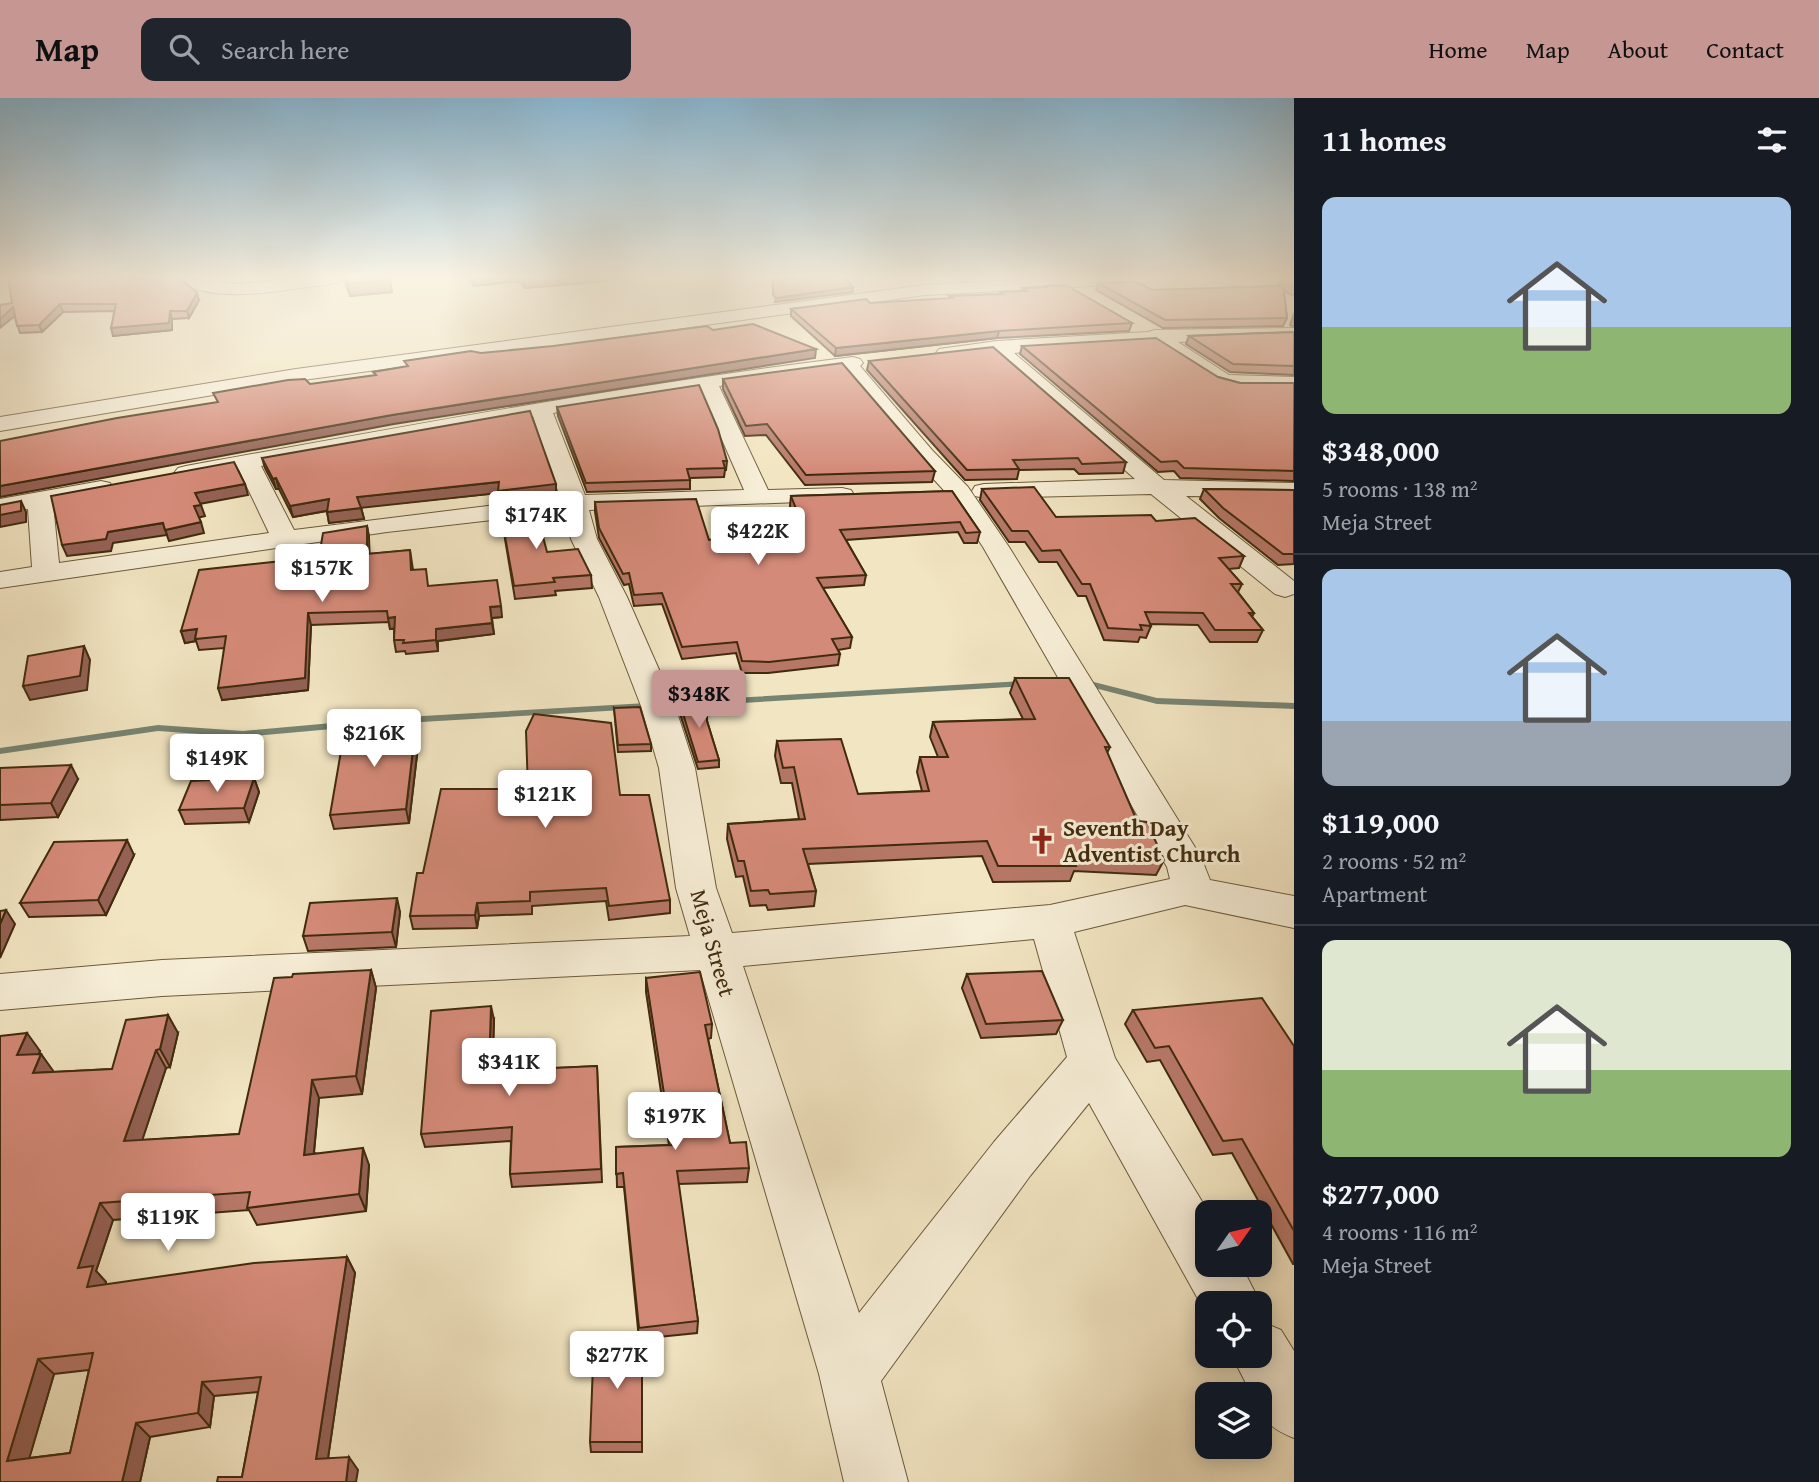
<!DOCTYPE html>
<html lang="en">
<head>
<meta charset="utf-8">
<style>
	body { margin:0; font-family:"Gentium Book Plus",serif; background:#20242c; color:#f1f3f6; height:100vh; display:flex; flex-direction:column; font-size:26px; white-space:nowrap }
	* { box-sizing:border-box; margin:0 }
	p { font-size:23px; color:#9ea1a6 }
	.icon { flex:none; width:38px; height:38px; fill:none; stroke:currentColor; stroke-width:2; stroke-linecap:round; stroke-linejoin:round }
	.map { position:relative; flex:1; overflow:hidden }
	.details { display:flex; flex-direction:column; background:#171b24; width:525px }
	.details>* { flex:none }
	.needle { width:46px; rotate:56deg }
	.controls { position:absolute; left:1195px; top:1102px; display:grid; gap:14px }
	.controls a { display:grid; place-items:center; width:77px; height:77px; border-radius:14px; background:#171b24; box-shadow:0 4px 18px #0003; font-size:35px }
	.price { position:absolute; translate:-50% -60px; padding:0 16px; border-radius:7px; background:#fff; color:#222; font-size:23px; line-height:46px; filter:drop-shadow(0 2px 4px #0008) }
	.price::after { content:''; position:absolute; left:50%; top:42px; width:21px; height:16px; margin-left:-10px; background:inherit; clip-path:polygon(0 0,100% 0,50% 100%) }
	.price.on { background:#c59692; color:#111 }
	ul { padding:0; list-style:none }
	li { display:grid; align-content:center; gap:14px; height:371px; padding:0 28px }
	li+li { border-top:2px solid #363941 }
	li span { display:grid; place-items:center; height:217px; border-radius:14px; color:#555 }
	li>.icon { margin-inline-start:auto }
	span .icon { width:126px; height:126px; fill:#fffc; stroke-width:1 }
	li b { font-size:30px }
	h2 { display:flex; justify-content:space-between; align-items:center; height:84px; padding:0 28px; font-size:30px }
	header { display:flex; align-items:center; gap:42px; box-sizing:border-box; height:98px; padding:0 35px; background:#c59692; color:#111 }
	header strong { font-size:33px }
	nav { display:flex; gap:38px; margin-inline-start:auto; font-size:24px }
	.search { width:490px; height:63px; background:#20242c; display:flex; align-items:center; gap:18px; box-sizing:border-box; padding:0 24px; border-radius:14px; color:#9ea1a6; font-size:26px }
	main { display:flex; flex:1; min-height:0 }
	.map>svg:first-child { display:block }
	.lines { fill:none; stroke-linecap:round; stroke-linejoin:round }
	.stream { fill:#778472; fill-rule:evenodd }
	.minor-casing { stroke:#6c5a3b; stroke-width:2 }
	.minor { fill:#f7eed7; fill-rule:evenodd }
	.wall { fill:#b67767; stroke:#402b0e; stroke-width:2; fill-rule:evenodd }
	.shaded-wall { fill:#946154; stroke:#402b0e; stroke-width:2 }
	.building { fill:#d48a78; stroke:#402b0e; stroke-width:2; fill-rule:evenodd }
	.labels { text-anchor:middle; stroke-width:6; stroke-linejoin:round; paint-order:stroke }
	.poi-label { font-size:23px; font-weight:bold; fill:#402b0e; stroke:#f7eed7; text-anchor:start }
	.street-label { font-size:23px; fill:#402b0e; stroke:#f7eed7 }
</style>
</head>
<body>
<header>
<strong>Map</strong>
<div class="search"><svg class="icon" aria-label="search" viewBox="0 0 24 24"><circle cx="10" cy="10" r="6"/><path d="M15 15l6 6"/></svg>Search here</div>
<nav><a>Home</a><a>Map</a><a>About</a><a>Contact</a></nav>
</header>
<main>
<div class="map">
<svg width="1294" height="1384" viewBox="0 0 1294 1384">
	<rect width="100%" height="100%" fill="#f2e5c2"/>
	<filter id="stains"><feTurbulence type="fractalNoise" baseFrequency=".00286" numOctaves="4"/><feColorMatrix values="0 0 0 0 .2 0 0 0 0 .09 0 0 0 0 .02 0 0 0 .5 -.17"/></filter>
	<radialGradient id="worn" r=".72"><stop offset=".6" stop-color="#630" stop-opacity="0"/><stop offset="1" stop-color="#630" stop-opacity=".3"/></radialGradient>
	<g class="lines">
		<!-- stream -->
		<g class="stream">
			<polygon points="1082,581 1157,600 1294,605 1294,611 1157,606 1079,586 1077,584 1079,582"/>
			<polygon points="1024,583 1029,586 1027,588 388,626 243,639 158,633 0,656 0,650 158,627 243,633 388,620"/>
		</g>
		<defs>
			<g id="minor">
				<path d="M 178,180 L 238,186 L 303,180 L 344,180 C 336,188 319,187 307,189 C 276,194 202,206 178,180 Z"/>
				<polygon points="1058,180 1155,180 1147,185 925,197 296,283 0,333 0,319 296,271 925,187"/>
				<polygon points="1294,230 1294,240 1178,244 1229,277 1294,279 1294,291 1237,291 1215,285 1154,245 1014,255 1164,382 1294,385 1294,399 1186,398 1294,483 1294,496 1285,499 1275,496 1151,396 984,400 975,398 972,393 975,388 984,386 1135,381 994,257 946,261 936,255 939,251 997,243 1148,234 1155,232"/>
				<path d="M 853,259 L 860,261 L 863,265 L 860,268 L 932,352 L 968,389 L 1009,449 L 1201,759 L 1210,782 L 1294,798 L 1294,830 L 1185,807 L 1074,834 L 1115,960 L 1209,1115 L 1208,1167 L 1241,1167 L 1261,1206 L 1260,1208 L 1260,1206 L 1208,1206 L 1208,1219 L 1089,1005 L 1030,1078 L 881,1283 L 908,1384 L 844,1384 L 819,1276 L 700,872 L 162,898 L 0,912 L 0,876 L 162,862 L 690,838 L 676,790 L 659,670 L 641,608 L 599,499 L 571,441 L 564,414 L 387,434 L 0,490 L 0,474 L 32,469 L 28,411 L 0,417 L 0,401 L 101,383 L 110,385 L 113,390 L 110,395 L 53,406 L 59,465 L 269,435 L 239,372 L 186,382 L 178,380 L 174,375 L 178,370 L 186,368 C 408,328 629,286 853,259 ZM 843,272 L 916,362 L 950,399 L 983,449 L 1167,769 L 1170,781 L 1050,807 L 732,835 L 716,790 L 695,670 L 675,608 L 627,499 L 597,441 L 589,412 L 851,402 L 854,397 L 851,392 L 842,390 L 768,392 L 719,288 ZM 700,291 L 744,392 L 585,397 L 553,315 ZM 533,318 L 560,399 L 294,432 L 261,368 ZM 1034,841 L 1067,959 L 994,1044 L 859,1215 L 743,868 Z"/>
				<path d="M 1260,1223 L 1281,1232 L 1294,1253 L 1294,1340 C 1272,1331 1260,1323 1260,1297 L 1252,1297 L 1232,1258 L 1260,1258 Z"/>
			</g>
		</defs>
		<!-- minor casing -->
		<use href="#minor" class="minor-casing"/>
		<!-- minor -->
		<use href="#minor" class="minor"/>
	</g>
	<!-- wall -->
	<g class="wall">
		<polygon points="343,180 388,180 392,194 350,198"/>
		<polygon points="468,180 613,180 604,183 525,190 518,183 474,188"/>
		<polygon points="1283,180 1294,180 1294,198 1284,193 1287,220 1283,228 1163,230 1096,192 1098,185 1153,192 1278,188 1281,182 1282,182"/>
		<polygon points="1046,188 1132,225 1129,233 997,240 835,258 791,218 791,211 949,201 949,198 1000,196 1000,194 1022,193 1022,190 1045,189"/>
		<polygon points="199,202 189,220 172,221 172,232 113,238 114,213 63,214 42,234 20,235 15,218 0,207"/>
		<polygon points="1294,215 1294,229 1290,227"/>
		<polygon points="1294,234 1294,277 1230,274 1186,246 1189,238"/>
		<polygon points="1022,248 1218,279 1240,285 1294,285 1294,383 1180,380 1174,373 1158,374 1020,256"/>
		<polygon points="869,263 1126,364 1123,375 1079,376 1074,371 1019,372 1017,381 965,382 867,272"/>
		<polygon points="723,281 935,373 932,384 805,387 766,337 745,338 723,291"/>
		<polygon points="557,309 727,363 726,372 725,372 724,379 690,380 690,391 587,394 558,318"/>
		<polygon points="262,360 556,397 499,404 498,395 361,409 364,421 329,425 327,413 293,419 279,391 276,391 265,370"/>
		<polygon points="982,391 1056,419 1156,423 1244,458 1239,470 1228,471 1242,486 1238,494 1254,515 1252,519 1263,532 1257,544 1210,544 1198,527 1150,526 1151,528 1146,540 1140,539 1138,544 1104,542 1086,498 1078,498 1057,464 1039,464 1025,444 1009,444 980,402"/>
		<polygon points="1204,391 1294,392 1294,466 1278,467 1219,420 1200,401"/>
		<polygon points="952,393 980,434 977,445 964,445 958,434 846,442 866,477 864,487 823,490 852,539 850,550 838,552 840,556 838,567 768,575 742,575 736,555 682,561 662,506 634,508 629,486 624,487 599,440 595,414 595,404 709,442 798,430 790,408 791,398"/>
		<polygon points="500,411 547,454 591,477 592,490 555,493 556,497 515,501"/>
		<polygon points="367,428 369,439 369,456 410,452 413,472 428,488 502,519 492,520 494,536 438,543 438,553 406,556 405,553 396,554 394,542 394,531 390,531 389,524 311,527 308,592 222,602 224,550 199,552 196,543 185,545 181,533 319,459"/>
		<polygon points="1015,580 1110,649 1107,655 1137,723 1164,762 1156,777 1074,773 1070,783 993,784 982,758 808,766 816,793 814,808 768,812 766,807 750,808 743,778 736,779 727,741 728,726 799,721 792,685 781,685 775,658 777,643 858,696 922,693 917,674 920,659 938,659 930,639 933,624 1023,621 1010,595"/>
		<polygon points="680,606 707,623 719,662 719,669 698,671 679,613"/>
		<polygon points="614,610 651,646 651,653 618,654"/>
		<polygon points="416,626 419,640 409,725 334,731 330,717"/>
		<polygon points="0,670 78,681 58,719 0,722"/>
		<polygon points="254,680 259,694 249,724 185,726 179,712"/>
		<polygon points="620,697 670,802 670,815 609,822 606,803 532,808 532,816 479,818 477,830 413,831 410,818 423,775"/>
		<polygon points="134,757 106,817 29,819 20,805"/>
		<polygon points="400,814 396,849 308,853 303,838"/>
		<path d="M 371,872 L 376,890 L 362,996 L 319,1000 L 314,1055 L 369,1067 L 366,1113 L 257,1127 L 249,1112 L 113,1122 L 96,1173 L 106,1184 L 106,1187 L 347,1159 L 355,1175 L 328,1360 L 358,1372 L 242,1379 L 258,1294 L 214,1298 L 210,1329 L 150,1339 L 140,1384 L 0,1384 L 0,938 L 40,953 L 39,956 L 41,956 L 53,974 L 112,971 L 178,935 L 170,969 L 166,970 L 142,1042 L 239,1036 ZM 89,1272 L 70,1355 L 29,1360 L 54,1276 Z"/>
		<polygon points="967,876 1063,922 1056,936 981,940 962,890"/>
		<polygon points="646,880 712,926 711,940 708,941 730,1045 749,1070 747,1084 678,1086 698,1223 697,1235 639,1241 624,1089 617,1089 616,1049 669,1047 646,894"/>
		<polygon points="1133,912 1294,948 1294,1166 1293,1166 1232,1055 1213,1057 1160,962 1147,964 1125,926"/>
		<polygon points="494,922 492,973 597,968 602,1084 512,1089 510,1076 511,1043 425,1049 421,1036"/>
		<polygon points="642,1242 642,1354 591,1354 590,1344"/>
	</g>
	<!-- shaded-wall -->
	<g class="shaded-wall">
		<polygon points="473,180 518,180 518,183 474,188"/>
		<polygon points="524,180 613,180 604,183 525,190"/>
		<polygon points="390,182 392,194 350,198 348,186"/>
		<polygon points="853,189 853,194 775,204 776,200"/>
		<polygon points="197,195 199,202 189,220 187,213"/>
		<polygon points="60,206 63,214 42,234 39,227"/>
		<polygon points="13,209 16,217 0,230 0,221"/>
		<polygon points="170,213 172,221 172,232 113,238 111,230"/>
		<polygon points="999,233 997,240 835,258 836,250"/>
		<polygon points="816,251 815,260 394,326 0,399 0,388 392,317"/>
		<polygon points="276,380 279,391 276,391 273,381"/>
		<polygon points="499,384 556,386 556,397 499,404 498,395 360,410 357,399"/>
		<polygon points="245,386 248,397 199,406 195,395"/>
		<polygon points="329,401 331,412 293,419 290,408"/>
		<polygon points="21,403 26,414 26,424 0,429 0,417"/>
		<polygon points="201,407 205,418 197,420 194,408"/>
		<polygon points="361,410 364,421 329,425 327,414"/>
		<polygon points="201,424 204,435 169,443 165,432"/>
		<polygon points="163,425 167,437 113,445 111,453 67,458 62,447 108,434"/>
		<polygon points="367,428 369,439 370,467 367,456"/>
		<polygon points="501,508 502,519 491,520 490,509"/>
		<polygon points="308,515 311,527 308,592 222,602 218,590"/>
		<polygon points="395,519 397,530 390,531 388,520"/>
		<polygon points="492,525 494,536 438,543 438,553 436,542 436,531"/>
		<polygon points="197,531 195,541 196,543 185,545 181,533"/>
		<polygon points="84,548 90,562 87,592 30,602 23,588"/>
		<polygon points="416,626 419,640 409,725 406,711"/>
		<polygon points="71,667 78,681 58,719 51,705"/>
		<polygon points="254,680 259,694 249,724 244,710"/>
		<polygon points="127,742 134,757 106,817 98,802"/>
		<polygon points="397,800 400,814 396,849 392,834"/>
		<polygon points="477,805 479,818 477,830 475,817"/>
		<polygon points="6,812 15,826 0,860 0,826"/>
		<polygon points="371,872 376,890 362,996 356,978"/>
		<polygon points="491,908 494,922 492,987 489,973"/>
		<polygon points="168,917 178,935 170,969 160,951"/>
		<polygon points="27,935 40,953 30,975 17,957"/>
		<polygon points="156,952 166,970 136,1061 124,1043"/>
		<polygon points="41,956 54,974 33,975"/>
		<polygon points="312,982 319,1000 312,1074 304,1057"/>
		<polygon points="363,1050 369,1067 366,1113 359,1096"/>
		<polygon points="100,1105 113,1122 96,1173 106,1184 101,1205 87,1189 78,1170"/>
		<polygon points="347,1159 355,1175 326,1374 316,1361"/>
		<polygon points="38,1261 54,1276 25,1375 7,1363"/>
		<polygon points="202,1284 214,1298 210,1329 198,1315"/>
		<polygon points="136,1325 150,1339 140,1384 122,1384"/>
		<polygon points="349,1359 358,1372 356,1384 346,1384"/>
	</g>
	<!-- building -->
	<g class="building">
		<polygon points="8,180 180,180 197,195 187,213 170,213 169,225 111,230 116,206 60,206 39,227 17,228 13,209 0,221 0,207 12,205"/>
		<polygon points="345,180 388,180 390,182 348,186"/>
		<polygon points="773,180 845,180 853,189 776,200 773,197"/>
		<polygon points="1283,180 1294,180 1294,189 1281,182 1287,182"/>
		<polygon points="1136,184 1153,192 1283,188 1287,220 1165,222 1098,185"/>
		<polygon points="1066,187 1132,225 999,233 836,250 791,211 866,201 870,205 952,200 949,198 1003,196 1000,194 1027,193 1022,190 1048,189 1046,188"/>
		<polygon points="753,226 816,251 392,317 0,388 0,343 117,320 218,304 213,295 288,282 305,281 310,286 376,277 373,274 408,268 404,263 471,253 481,255 553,248 707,228 713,232"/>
		<polygon points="1294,234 1294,268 1233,266 1189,238"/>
		<polygon points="1156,240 1218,279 1240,285 1294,285 1294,373 1184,370 1177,363 1161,364 1022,248"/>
		<polygon points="993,249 1126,364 1082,366 1078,360 1013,362 1019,371 967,372 869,263"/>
		<polygon points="842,265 935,373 806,377 767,326 746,328 723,281"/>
		<polygon points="699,287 718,331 727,363 723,363 725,370 687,371 690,382 586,385 557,309"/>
		<polygon points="530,313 556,386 498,393 499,384 357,399 361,410 327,414 329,401 290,408 276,380 273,381 262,360"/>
		<polygon points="234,364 245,386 195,395 201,407 194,408 201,424 165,432 163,425 108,434 106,441 62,447 51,398"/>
		<polygon points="1034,389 1056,419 1151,417 1156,423 1195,420 1244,458 1219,460 1242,486 1231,486 1254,515 1249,515 1263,532 1215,532 1203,515 1145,514 1151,528 1140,527 1142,532 1108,530 1090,486 1082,486 1060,452 1042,453 1028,433 1012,433 982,391"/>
		<polygon points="1204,391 1294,392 1294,456 1283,456 1223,410"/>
		<polygon points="952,393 980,434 966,435 960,424 840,432 866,477 817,480 852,539 832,541 840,556 769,564 742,563 737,544 682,549 662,495 634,497 629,475 623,476 599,430 595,404 696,401 709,442 803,429 791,398"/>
		<polygon points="21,403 21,413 0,417 0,407"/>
		<polygon points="535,408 547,454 578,451 591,477 553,480 555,484 514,488 500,411"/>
		<polygon points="367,428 367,456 410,452 411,472 426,471 428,488 497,482 501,508 490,509 492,525 436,531 436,542 403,545 404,542 394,542 395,519 388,520 387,513 308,515 305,580 218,590 226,538 195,541 197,531 181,533 199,472 319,459 323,435"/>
		<polygon points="84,548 80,578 23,588 28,558"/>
		<polygon points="1015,580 1069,580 1110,649 1105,649 1137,723 1147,724 1164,762 1072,758 1076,768 998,768 987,743 803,751 816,793 770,796 768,792 751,793 744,763 738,763 728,726 805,721 794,669 783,670 777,643 841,641 858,696 929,693 920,659 948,659 933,624 1035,621"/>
		<polygon points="681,602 707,603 707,623 719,662 698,664 680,606"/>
		<polygon points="640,609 651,646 618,647 614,610"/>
		<polygon points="534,616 611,625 620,697 649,697 670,802 609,808 606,790 530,794 530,803 477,805 475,817 410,818 417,775 423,775 441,691 528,691 526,633"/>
		<polygon points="416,626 406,711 330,717 345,630"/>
		<polygon points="71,667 51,705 0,707 0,670"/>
		<polygon points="254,680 244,710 179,712 191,683"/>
		<polygon points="127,742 98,802 20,805 54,744"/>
		<polygon points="397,800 392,834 303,838 310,805"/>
		<polygon points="6,812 0,826 0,813"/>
		<path d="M 371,872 L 356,978 L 312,982 L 304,1057 L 363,1050 L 359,1096 L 247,1110 L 250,1094 L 100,1105 L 78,1170 L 93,1168 L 87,1189 L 254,1165 L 347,1159 L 316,1361 L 349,1359 L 346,1384 L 217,1384 L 218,1379 L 242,1379 L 261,1279 L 202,1284 L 198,1315 L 136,1325 L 122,1384 L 0,1384 L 0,938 L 27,935 L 17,957 L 41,956 L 33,975 L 112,971 L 126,922 L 168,917 L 160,951 L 156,952 L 124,1043 L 239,1036 L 274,880 L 292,879 L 293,876 ZM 93,1255 L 70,1355 L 7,1363 L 38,1261 Z"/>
		<polygon points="1042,873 1063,922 986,926 967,876"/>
		<polygon points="700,874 712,926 705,927 730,1045 746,1044 749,1070 677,1073 698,1223 639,1230 623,1075 616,1076 616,1049 672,1047 646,880"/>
		<polygon points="1262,900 1294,948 1294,1133 1242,1041 1223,1043 1169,948 1155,950 1133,912"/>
		<polygon points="491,908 489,973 597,968 601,1071 510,1076 512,1029 421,1036 431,913"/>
		<polygon points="594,1241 642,1242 642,1344 590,1344"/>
	</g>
	<!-- sky -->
	<linearGradient id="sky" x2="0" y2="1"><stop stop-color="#89b8d4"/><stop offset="0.48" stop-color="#f9f3e4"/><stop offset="1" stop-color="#f9f3e4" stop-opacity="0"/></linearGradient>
	<rect width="1294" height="374" fill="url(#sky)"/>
	<!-- icons -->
	<defs>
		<symbol id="church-bare" viewBox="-9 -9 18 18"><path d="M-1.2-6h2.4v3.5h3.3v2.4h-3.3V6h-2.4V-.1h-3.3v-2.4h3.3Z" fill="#8f2418" stroke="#f7eed7" stroke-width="2.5" paint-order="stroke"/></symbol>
	</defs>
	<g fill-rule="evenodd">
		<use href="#church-bare" x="1023" y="724" width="38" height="38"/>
	</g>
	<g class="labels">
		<!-- poi labels -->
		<g class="poi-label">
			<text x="1063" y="738">Seventh Day<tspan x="1063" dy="26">Adventist Church</tspan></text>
		</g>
		<!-- street labels -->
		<g class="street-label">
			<text transform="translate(713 845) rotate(74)" y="8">Meja Street</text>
		</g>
	</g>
	<rect width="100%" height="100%" filter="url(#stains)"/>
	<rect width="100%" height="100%" fill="url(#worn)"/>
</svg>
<div class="controls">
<a><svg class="needle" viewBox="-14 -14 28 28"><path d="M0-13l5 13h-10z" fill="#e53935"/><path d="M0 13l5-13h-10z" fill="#9ea1a6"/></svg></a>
<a><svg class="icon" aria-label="locate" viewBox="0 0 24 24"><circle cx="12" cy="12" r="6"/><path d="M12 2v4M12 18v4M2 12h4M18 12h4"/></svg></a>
<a><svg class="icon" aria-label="layers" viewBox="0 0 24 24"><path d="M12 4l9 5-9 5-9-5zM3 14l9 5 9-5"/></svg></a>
</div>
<b class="price" style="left:536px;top:453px">$174K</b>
<b class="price" style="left:758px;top:469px">$422K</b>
<b class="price" style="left:322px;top:506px">$157K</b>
<b class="price on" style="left:699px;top:632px">$348K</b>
<b class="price" style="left:374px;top:671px">$216K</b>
<b class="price" style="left:217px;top:696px">$149K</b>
<b class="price" style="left:545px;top:732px">$121K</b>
<b class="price" style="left:509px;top:1000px">$341K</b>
<b class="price" style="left:675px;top:1054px">$197K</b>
<b class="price" style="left:168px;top:1155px">$119K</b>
<b class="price" style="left:617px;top:1293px">$277K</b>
</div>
<section class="details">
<h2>11 homes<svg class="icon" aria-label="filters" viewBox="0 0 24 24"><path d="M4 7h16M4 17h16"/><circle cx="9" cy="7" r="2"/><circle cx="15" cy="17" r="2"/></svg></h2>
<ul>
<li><span style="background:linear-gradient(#a9c7e8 60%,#8fb573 0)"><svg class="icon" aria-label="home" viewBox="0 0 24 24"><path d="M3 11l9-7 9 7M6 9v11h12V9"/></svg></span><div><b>$348,000</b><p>5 rooms · 138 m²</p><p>Meja Street</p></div></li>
<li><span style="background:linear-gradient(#a9c7e8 70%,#9aa5b1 0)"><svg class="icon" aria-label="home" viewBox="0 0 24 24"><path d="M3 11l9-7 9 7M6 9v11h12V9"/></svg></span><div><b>$119,000</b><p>2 rooms · 52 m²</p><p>Apartment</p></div></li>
<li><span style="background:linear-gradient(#dfe7d0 60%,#8fb573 0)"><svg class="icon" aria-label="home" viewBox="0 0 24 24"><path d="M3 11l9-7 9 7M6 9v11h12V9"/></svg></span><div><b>$277,000</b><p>4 rooms · 116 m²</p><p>Meja Street</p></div></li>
</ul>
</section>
</main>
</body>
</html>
